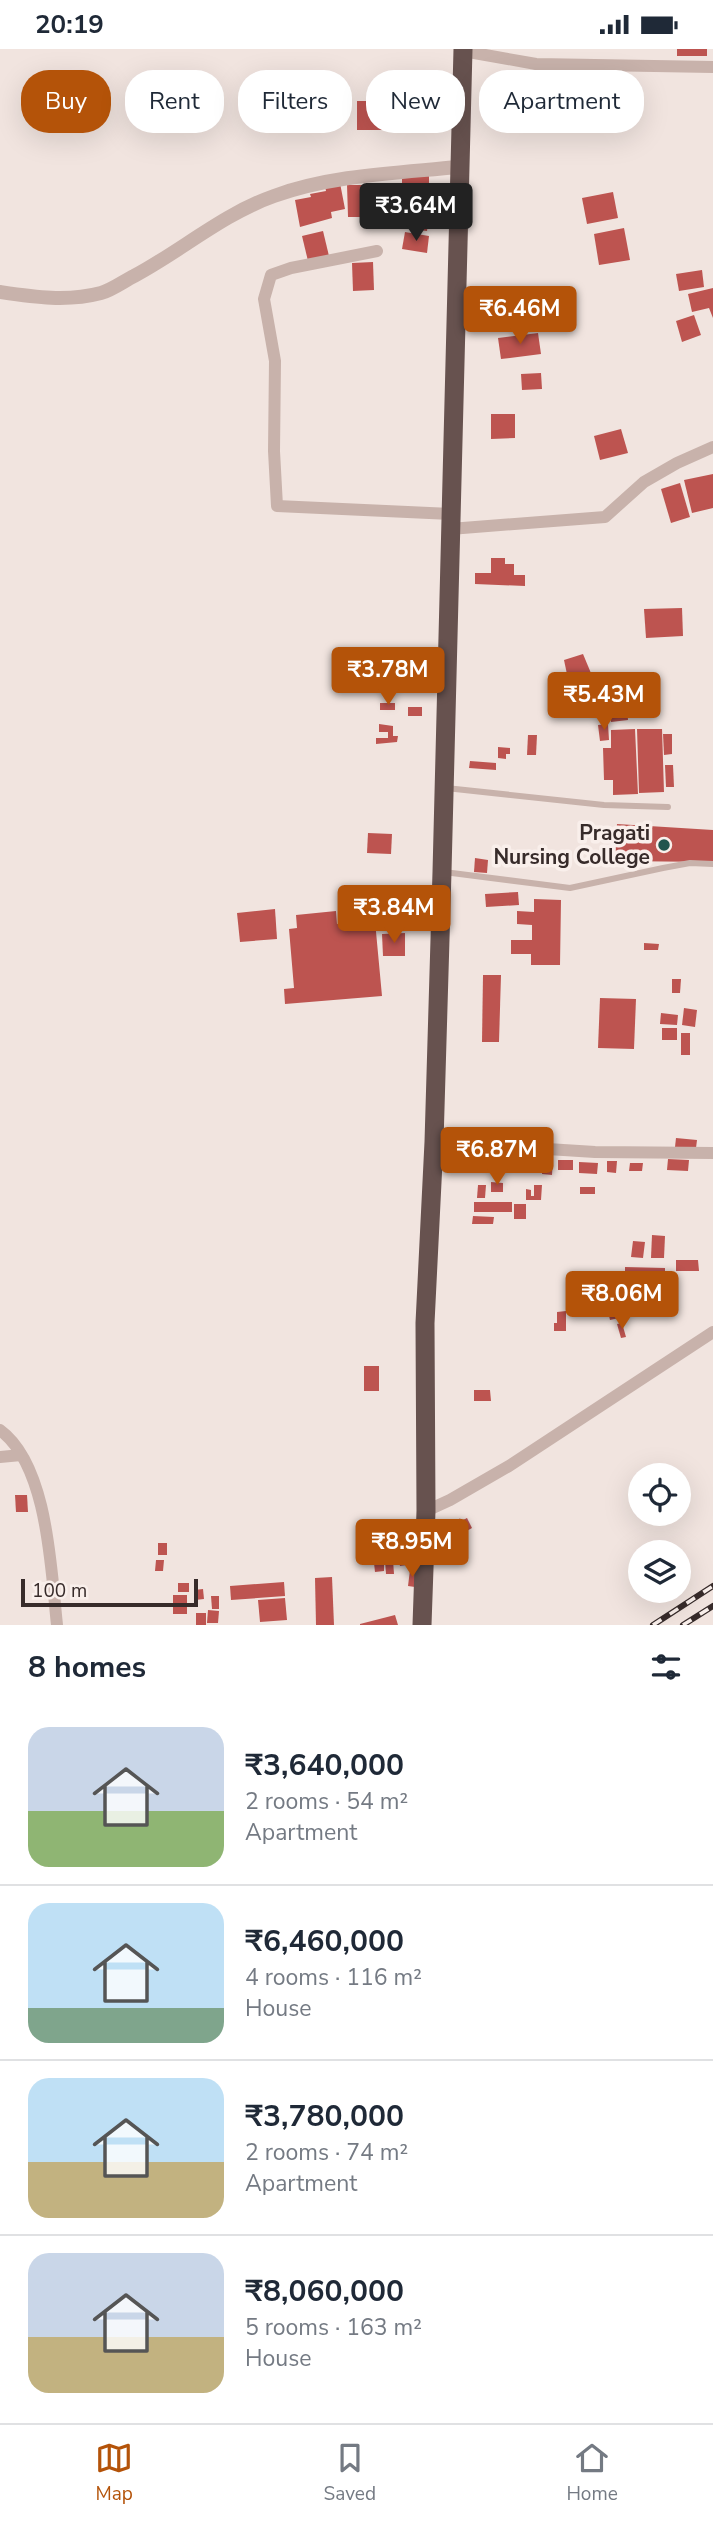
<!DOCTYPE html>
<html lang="en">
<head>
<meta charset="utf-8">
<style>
	body { margin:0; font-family:"Nunito Sans",sans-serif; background:#f2f2f3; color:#1f2937; height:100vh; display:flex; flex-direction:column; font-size:26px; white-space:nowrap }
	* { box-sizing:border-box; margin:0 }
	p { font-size:23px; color:#747a83 }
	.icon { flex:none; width:38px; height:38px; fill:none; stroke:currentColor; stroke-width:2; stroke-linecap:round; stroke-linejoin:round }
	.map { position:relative; height:1576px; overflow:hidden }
	.panel { display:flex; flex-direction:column; background:#fff; flex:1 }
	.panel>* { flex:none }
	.guide { position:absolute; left:21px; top:21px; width:672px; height:63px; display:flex; gap:14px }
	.fabs { position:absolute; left:628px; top:1414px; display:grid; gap:14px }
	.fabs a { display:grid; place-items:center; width:63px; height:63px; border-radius:50%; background:#fff; box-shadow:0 7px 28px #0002; font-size:35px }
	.scale { position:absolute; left:21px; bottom:18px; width:177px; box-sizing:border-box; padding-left:7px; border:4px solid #372b2a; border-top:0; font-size:19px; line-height:24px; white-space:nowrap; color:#372b2a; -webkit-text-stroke:5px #f9efeb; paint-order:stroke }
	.price { position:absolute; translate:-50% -60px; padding:0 16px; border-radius:7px; background:#b45309; color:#fff; font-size:23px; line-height:46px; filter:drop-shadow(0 2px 4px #0008) }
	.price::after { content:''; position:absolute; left:50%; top:42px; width:21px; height:16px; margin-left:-10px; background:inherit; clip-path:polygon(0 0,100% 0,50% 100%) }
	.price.current { background:#222; color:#fff }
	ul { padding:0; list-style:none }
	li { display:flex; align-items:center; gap:21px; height:175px; padding:0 28px }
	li+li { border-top:2px solid #e0e1e3 }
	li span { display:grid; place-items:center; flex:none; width:196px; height:140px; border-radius:21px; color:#555 }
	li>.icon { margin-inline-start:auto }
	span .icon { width:84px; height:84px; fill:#fffc; stroke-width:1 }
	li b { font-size:30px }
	h2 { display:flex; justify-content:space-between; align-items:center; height:84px; padding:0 28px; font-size:30px }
	.chip { padding:0 24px; border-radius:28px; background:#fff; box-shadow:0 7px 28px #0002; font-size:24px; line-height:63px }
	.chip.current { background:#b45309; color:#fff }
	.status { display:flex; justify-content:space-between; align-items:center; height:49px; padding:0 35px; background:#fff; direction:ltr }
	.status svg { height:19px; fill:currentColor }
	.tab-bar { display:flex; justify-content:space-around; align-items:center; height:98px; border-top:2px solid #e0e1e3; background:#fff; font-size:19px; color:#747a83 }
	.tab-bar a { display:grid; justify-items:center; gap:4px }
	.tab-bar .current { color:#b45309 }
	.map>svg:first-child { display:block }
	.building { fill:#bd5450 }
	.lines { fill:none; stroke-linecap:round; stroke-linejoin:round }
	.service { stroke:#c8b2ab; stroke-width:6 }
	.minor { stroke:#c8b2ab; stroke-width:12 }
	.tertiary { stroke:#c8b2ab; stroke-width:14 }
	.trunk { stroke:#67524f; stroke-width:19 }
	.rail-casing { stroke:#372b2a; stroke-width:6 }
	.rail { stroke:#f9efeb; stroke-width:3.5; stroke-dasharray:10; stroke-linecap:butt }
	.poi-dot { fill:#22554e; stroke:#f9efeb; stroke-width:2.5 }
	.labels { text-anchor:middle; stroke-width:7; stroke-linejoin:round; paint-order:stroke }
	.poi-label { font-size:21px; font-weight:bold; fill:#372b2a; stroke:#f9efeb; text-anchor:end }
</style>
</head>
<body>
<div class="status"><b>20:19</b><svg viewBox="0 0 49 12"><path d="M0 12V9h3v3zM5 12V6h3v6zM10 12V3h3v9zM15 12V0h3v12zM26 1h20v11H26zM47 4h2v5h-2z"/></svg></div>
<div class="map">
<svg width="713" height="1576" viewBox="0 0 713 1576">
	<rect width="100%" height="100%" fill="#f1e4df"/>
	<!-- building -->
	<g class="building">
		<rect x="677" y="0" width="30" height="7"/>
		<rect x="357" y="52" width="34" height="29"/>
		<rect x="402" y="127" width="27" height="24"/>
		<polygon points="340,134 345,160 331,163 332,169 300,178 295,151 311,148 310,145 326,142 325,137"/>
		<polygon points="347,136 370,136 371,168 348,168"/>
		<polygon points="613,143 618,169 587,175 582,149"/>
		<polygon points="403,163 429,166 427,182 400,179"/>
		<polygon points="624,179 630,211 599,216 594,185"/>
		<polygon points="323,182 329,207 308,212 302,187"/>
		<polygon points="405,183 429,187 427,204 402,200"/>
		<polygon points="373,213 374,241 353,242 352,214"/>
		<polygon points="702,221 704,238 679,242 676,225"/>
		<polygon points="713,239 713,269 709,259 692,263 688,245"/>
		<polygon points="694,266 701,286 682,293 676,272"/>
		<polygon points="538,284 541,305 501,310 498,289"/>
		<polygon points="541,324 542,340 522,341 521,325"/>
		<polygon points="491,365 515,365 515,389 491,390"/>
		<polygon points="621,380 628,404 600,411 594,387"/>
		<polygon points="713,425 713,459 692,464 684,431"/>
		<polygon points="680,434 690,468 671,474 661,440"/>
		<polygon points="491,509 505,509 505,515 514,515 514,526 525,526 525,537 475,535 475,524 491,524"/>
		<polygon points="682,559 683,587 646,589 644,560"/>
		<polygon points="583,605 593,629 568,630 564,611"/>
		<polygon points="644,641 647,666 631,667 629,655 627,656 628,671 611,673 608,644"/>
		<rect x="380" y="654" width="15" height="7"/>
		<rect x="408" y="658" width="14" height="9"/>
		<polygon points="379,675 393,677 393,687 398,687 397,693 376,695 376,689 388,689 388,683 379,683"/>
		<polygon points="608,675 609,691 600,692 598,676"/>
		<polygon points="635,680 638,745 613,746 613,731 604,731 603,699 611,699 611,681"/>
		<polygon points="637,680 662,680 664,743 639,744"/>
		<polygon points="663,685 672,685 672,705 664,706"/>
		<polygon points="528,686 537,686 536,706 527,706"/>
		<polygon points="498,698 510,699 510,705 506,705 506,710 498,709"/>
		<polygon points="470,712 496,714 496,721 469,719"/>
		<polygon points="665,716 673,716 674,738 666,738"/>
		<polygon points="617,775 713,781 713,813 615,812"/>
		<polygon points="368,784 392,785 391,805 367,804"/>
		<polygon points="475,809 488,811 487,824 474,823"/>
		<polygon points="518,843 519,856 486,858 485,845"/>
		<polygon points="534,850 561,851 560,916 531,916 531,905 511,905 511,891 532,891 532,876 517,875 517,862 534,863"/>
		<polygon points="275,860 277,890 240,893 237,864"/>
		<polygon points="336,862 337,875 375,872 382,947 285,955 284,940 294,939 289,880 297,879 296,866"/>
		<polygon points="405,884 405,907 383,907 382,885"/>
		<polygon points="644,894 659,895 658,901 644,901"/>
		<polygon points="483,926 501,926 499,993 482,993"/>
		<polygon points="672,930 681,930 680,944 672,944"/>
		<polygon points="600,949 636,950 634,1000 598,999"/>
		<polygon points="684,959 697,961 695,978 682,976"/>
		<polygon points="661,964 678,966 677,976 660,975"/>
		<rect x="662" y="979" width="15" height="12"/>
		<rect x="681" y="984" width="9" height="22"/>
		<polygon points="676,1089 697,1091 696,1099 675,1098"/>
		<polygon points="543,1110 553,1110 552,1126 542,1125"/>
		<polygon points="668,1110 689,1111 688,1122 667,1121"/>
		<rect x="558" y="1111" width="15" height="10"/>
		<polygon points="607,1112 617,1112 616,1124 607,1123"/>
		<polygon points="579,1113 598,1114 597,1125 579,1124"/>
		<polygon points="630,1114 643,1114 642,1122 629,1122"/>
		<polygon points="491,1133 503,1134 503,1143 491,1143"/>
		<polygon points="478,1136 486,1136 485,1149 477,1149"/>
		<polygon points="534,1136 542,1136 541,1151 526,1151 526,1140 531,1141 531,1147 534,1147"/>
		<rect x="580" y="1138" width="15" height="7"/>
		<rect x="474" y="1153" width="38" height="10"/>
		<rect x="514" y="1155" width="12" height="15"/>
		<polygon points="473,1167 494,1168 493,1175 472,1175"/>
		<polygon points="652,1186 665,1187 664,1209 651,1209"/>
		<polygon points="633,1192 645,1193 643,1209 631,1208"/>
		<polygon points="676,1211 698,1211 699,1222 676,1222"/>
		<polygon points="625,1218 665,1219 665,1229 625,1228"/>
		<rect x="632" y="1231" width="22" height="9"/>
		<polygon points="614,1252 619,1269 610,1271 606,1254"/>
		<polygon points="566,1262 566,1282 554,1282 554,1274 557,1274 557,1263"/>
		<polygon points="622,1274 626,1288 621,1289 617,1275"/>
		<rect x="364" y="1317" width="15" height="25"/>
		<polygon points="474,1341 490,1341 491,1352 474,1352"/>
		<polygon points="15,1446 27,1446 28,1463 16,1463"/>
		<polygon points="460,1469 461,1472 467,1469 472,1479 463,1484 457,1474"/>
		<rect x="158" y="1494" width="9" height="12"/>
		<polygon points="411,1506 413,1515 400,1517 398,1508"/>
		<polygon points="156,1511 164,1511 163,1522 155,1522"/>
		<polygon points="385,1511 393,1511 394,1525 386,1525"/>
		<polygon points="374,1514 384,1514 384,1522 375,1523"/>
		<polygon points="410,1521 416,1522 415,1538 408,1537"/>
		<polygon points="332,1528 334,1576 316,1576 315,1529"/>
		<polygon points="284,1533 285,1547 231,1551 230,1537"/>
		<rect x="178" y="1534" width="11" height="9"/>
		<polygon points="203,1540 204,1550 195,1551 194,1541"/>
		<rect x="173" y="1546" width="14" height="19"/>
		<polygon points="211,1547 219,1547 219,1560 212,1560"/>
		<polygon points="285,1549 287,1571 260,1573 258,1551"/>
		<polygon points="208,1561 219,1562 218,1574 207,1574"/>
		<rect x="196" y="1564" width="10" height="12"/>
		<polygon points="395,1566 398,1576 360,1576 360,1575"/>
	</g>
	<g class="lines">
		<!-- service -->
		<g class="service">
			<polyline points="446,739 604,756 668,758"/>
			<polyline points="444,823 570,839 663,819 690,814 713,815"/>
		</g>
		<!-- minor -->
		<g class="minor">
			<polyline points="463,2 536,15 713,18"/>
			<polyline points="377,202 291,219 271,226 264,250 275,312 274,402 277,457 451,465"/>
			<polyline points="450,480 605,468 644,433 677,414 713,398"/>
			<polyline points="434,1093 595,1103 713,1104"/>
			<path d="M 0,1381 C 48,1416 51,1521 57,1576"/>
			<polyline points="0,1408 21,1406"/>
			<polyline points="426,1462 450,1451 509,1417 713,1283"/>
		</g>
		<!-- tertiary -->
		<path class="tertiary" d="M 0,243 C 34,248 67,253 101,244 C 112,241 124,232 134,227 C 181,202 223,165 274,147 C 331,126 398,124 458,118"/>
		<!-- trunk -->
		<polyline class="trunk" points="422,1576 426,1462 425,1274 434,1093 442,823 463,0"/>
		<defs>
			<g id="rail">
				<polyline points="653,1576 713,1537"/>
				<polyline points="683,1576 713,1557"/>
			</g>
		</defs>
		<!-- rail casing -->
		<use href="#rail" class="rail-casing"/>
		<!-- rail -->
		<use href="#rail" class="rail"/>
	</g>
	<!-- markers -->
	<circle class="poi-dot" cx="664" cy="796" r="7"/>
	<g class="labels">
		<!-- poi labels -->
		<g class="poi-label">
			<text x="650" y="791">Pragati<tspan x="650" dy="24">Nursing College</tspan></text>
		</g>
	</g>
</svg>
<div class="fabs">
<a><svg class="icon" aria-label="locate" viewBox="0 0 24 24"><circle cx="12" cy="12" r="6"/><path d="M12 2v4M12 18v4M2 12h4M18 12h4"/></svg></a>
<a><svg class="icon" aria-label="layers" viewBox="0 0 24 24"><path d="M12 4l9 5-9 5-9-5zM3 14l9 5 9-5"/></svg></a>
</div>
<div class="scale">100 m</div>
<b class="price current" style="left:416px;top:194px">₹3.64M</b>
<b class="price" style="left:520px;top:297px">₹6.46M</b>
<b class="price" style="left:388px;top:658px">₹3.78M</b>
<b class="price" style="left:604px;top:683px">₹5.43M</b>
<b class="price" style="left:394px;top:896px">₹3.84M</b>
<b class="price" style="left:497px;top:1138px">₹6.87M</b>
<b class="price" style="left:622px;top:1282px">₹8.06M</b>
<b class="price" style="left:412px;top:1530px">₹8.95M</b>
<div class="guide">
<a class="chip current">Buy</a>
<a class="chip">Rent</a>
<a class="chip">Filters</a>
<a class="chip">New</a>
<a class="chip">Apartment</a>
</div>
</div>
<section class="panel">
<h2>8 homes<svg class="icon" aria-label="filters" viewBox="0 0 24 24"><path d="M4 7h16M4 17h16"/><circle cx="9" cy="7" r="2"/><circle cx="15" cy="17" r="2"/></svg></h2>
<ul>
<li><span style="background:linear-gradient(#c9d6e8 60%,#8fb573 0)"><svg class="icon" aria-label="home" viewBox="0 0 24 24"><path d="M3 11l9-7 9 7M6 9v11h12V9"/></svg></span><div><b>₹3,640,000</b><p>2 rooms · 54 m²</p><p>Apartment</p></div></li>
<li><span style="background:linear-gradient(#bfe0f5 75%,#7fa58c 0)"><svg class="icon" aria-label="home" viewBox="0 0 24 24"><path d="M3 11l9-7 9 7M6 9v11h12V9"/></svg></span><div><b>₹6,460,000</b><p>4 rooms · 116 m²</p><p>House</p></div></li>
<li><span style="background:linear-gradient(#bfe0f5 60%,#c2b280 0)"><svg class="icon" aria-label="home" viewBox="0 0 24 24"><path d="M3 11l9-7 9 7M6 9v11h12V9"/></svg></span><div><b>₹3,780,000</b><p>2 rooms · 74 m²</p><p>Apartment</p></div></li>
<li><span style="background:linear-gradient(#c9d6e8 60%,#c2b280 0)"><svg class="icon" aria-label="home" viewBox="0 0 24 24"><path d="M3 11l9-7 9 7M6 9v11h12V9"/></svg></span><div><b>₹8,060,000</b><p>5 rooms · 163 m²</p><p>House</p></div></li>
</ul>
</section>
<nav class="tab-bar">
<a class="current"><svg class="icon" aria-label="map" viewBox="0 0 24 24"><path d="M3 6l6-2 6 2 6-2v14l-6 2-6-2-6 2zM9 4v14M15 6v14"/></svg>Map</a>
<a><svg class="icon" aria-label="saved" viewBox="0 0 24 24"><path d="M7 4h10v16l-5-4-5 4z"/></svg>Saved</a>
<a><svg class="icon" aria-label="home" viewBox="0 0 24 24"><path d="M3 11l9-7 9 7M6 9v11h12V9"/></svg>Home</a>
</nav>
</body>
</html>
